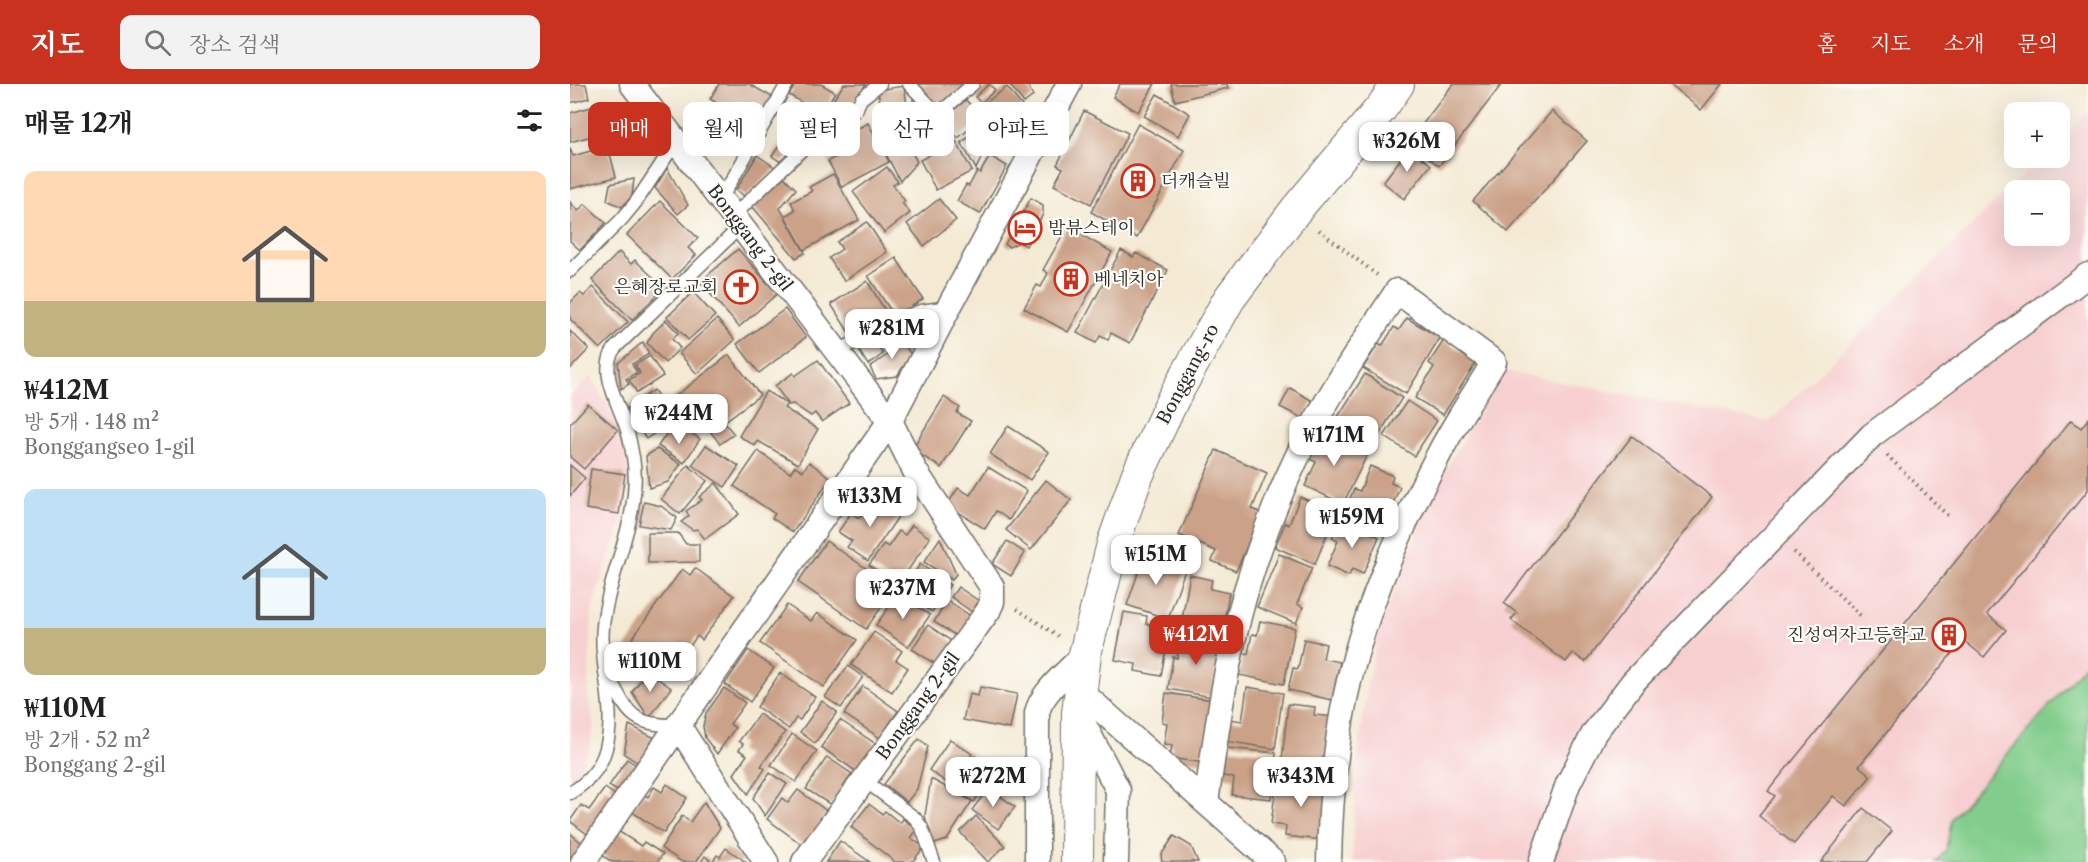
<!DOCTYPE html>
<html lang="ko">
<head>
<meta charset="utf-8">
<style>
	body { margin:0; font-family:"Libre Caslon Text","Noto Serif KR",serif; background:#f2f2f2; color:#222; height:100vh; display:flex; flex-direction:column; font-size:22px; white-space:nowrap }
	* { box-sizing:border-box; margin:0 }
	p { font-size:20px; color:#767676 }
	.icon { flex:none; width:33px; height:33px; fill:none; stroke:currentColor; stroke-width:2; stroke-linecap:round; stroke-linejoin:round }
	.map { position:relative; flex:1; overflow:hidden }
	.panel { display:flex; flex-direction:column; background:#fff; width:570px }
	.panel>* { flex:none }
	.top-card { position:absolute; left:18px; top:18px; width:570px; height:54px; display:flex; gap:12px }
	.tools { position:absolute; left:1434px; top:18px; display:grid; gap:12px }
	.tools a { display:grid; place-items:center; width:66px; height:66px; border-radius:12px; background:#fff; box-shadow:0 6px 24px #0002; font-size:30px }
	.price { position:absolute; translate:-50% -51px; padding:0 14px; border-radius:12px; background:#fff; color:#222; font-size:20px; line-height:39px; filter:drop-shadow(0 2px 3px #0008) }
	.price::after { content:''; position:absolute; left:50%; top:36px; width:18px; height:14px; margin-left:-9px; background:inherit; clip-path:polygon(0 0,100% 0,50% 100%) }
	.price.on { background:#c8321e; color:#fff }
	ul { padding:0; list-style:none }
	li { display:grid; align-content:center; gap:12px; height:318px; padding:0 24px }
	li span { display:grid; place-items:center; height:186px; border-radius:12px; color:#555 }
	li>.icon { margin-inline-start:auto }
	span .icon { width:108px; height:108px; fill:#fffc; stroke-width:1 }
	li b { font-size:26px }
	h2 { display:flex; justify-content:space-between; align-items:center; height:72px; padding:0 24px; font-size:26px }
	.chip { padding:0 21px; border-radius:12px; background:#fff; box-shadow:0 6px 24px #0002; font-size:21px; line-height:54px }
	.chip.on { background:#c8321e; color:#fff }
	header { display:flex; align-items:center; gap:36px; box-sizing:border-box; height:84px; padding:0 30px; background:#c8321e; color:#fff }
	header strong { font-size:28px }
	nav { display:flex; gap:33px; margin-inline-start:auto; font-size:21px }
	.search { width:420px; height:54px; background:#f2f2f2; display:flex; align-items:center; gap:15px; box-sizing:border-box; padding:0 21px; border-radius:12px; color:#767676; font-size:22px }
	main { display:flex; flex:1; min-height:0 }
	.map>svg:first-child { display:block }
	.built { fill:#f7cfd0; fill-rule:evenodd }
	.garden { fill:#82cd8b; stroke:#567c5b; stroke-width:1.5 }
	.building { fill:#cba187 }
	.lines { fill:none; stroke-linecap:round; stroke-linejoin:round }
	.service-casing { stroke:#716e66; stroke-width:15 }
	.minor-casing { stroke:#716e66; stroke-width:27 }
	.tertiary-casing { stroke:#716e66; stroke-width:34 }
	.path { stroke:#716e66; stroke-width:4; stroke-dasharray:1.5 4.5; stroke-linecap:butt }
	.service { stroke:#fff; stroke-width:12 }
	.minor { stroke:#fff; stroke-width:24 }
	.tertiary { stroke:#fff; stroke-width:32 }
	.labels { text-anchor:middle; stroke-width:4.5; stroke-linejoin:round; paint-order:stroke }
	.poi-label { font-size:18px; fill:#2b2b2b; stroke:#fdfcf7; text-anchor:start }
	.street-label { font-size:18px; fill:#2b2b2b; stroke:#fdfcf7 }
</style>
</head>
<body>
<header>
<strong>지도</strong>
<div class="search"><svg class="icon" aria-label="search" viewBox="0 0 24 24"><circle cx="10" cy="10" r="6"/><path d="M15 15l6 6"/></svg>장소 검색</div>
<nav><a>홈</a><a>지도</a><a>소개</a><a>문의</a></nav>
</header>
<main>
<section class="panel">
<h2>매물 12개<svg class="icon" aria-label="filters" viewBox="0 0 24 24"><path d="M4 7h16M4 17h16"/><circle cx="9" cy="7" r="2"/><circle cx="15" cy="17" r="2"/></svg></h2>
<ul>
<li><span style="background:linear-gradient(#ffd9b3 70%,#c2b280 0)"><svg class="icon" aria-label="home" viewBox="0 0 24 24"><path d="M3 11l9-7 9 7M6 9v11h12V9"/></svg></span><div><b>₩412M</b><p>방 5개 · 148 m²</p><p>Bonggangseo 1-gil</p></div></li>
<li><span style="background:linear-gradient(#bfe0f5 75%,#c2b280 0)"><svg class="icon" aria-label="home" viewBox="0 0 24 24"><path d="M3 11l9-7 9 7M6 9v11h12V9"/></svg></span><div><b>₩110M</b><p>방 2개 · 52 m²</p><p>Bonggang 2-gil</p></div></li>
</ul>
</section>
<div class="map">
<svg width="1518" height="778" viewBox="0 0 1518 778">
	<rect width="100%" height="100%" fill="#fdfcf7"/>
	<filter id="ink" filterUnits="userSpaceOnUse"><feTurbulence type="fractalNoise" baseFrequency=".0167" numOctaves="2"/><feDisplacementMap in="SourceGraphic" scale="12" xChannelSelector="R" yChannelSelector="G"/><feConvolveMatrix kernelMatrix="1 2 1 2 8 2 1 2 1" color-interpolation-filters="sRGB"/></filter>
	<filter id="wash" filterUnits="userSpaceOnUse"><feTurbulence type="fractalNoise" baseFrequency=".008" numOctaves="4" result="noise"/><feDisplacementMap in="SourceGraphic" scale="24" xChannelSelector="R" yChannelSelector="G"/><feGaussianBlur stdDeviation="1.35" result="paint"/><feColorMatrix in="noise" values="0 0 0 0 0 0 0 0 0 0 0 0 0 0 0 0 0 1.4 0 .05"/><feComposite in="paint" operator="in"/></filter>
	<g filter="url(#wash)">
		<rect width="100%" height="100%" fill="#f4ead4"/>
		<!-- built -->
		<g class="built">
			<path d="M 1518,28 L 1518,778 L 782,778 L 787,676 L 798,597 L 809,547 L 863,407 L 933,287 L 1199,338 L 1471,74 L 1490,74 L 1490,56 ZM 1444,106 L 1490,106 L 1490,152 L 1444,152 Z"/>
			<polygon points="21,292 50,344 59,394 50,444 35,483 22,527 18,611 24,640 20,662 12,682 0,700 0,312"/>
		</g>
		<!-- garden -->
		<polygon class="garden" points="1518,577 1518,778 1366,778 1376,766 1382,734"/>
		<g id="blocks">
			<!-- building -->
			<g class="building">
				<polygon points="0,0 16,0 19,14 0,19"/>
				<polygon points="149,0 179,0 204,14 188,43 140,15"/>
				<polygon points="226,0 251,0 265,8 252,30 219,11"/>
				<polygon points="274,0 296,0 281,22 257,33 253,31"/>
				<polygon points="347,0 397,0 369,25"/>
				<polygon points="419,0 425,6 411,19 405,13"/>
				<polygon points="439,0 457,0 463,12 454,19"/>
				<polygon points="550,0 585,0 568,28 543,13"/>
				<polygon points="601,0 657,0 658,4 605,17"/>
				<polygon points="883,0 932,0 869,82 839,58"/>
				<polygon points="1099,0 1152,0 1131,26"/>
				<polygon points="334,2 341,44 314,48 308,6"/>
				<polygon points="437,3 456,27 425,50 406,26"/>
				<polygon points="587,10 620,30 608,52 574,32"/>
				<polygon points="343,11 358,27 369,47 351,66 335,54 343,42"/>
				<polygon points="396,16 412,35 388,54 372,35"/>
				<polygon points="229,19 246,31 243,43 220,72 211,78 202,72 218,50 214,47 225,31 222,29"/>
				<polygon points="25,22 33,49 0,58 0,29"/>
				<polygon points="514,27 558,49 521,120 484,101 493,84 487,81"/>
				<polygon points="982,27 1017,57 938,148 903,117"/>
				<polygon points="298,39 319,78 272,103 258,77 268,72 264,65 285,55 281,48"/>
				<polygon points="568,40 614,66 567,154 521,128"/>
				<polygon points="403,51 413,70 406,85 391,58"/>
				<polygon points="328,52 331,57 335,55 347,78 330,97 311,60"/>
				<polygon points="386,57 402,87 366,106 350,76"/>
				<polygon points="38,62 46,93 0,105 0,64 3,72"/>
				<polygon points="839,64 861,81 834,115 813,98"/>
				<polygon points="187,71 206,84 176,113 166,106"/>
				<polygon points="420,72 437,82 410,130 387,117 396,101 399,102 407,87 410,89"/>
				<polygon points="317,83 328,98 323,101 335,117 332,119 340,129 314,149 283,108"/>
				<polygon points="97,84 118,121 108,130 85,104"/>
				<polygon points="263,90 289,136 234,166 215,132 225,126 221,118 242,107 239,103"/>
				<polygon points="214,93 226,105 210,124 235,169 226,174 182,122"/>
				<polygon points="64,95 62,112 52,123 37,116 40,100"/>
				<polygon points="461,114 473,121 473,130 456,162 449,158 439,163 435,160"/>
				<polygon points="369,115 386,136 354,162 337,140"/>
				<polygon points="90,117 128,154 118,164 126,171 102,195 57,151"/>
				<polygon points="0,118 8,127 15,120 36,139 10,166 0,157"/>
				<polygon points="297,138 317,168 274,197 259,174 272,165 267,158"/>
				<polygon points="497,143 542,168 498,248 454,224 467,201 471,203 478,189 473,186"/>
				<polygon points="168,165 207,210 169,243 130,198"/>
				<polygon points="551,166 563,173 566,169 598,186 560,259 541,249 538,256 530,252 526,259 507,249"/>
				<polygon points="49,168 61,180 65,176 94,204 62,236 22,196"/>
				<polygon points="326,174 353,215 325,233 298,192"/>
				<polygon points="297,197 319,233 283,255 261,220"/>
				<polygon points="23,203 58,238 30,265 0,235 0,219 10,209 14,212"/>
				<polygon points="123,208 145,232 118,256 97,233"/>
				<polygon points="215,225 236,253 189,289 167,260"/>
				<polygon points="837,234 870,254 836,310 793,284 808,260 812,262 824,243 829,246"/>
				<polygon points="147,235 165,256 127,290 109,269"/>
				<polygon points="96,236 108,249 102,255 110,264 95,279 77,259 83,249"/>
				<polygon points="0,247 19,265 0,285"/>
				<polygon points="329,252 341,271 327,292 306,295 300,283 320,269 314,258"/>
				<polygon points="303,255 313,270 298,281 288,265"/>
				<polygon points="874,256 907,277 873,331 845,314 864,283 859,279"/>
				<polygon points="73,258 79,270 62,280 67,288 56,295 59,300 51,305 48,279"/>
				<polygon points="159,271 190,311 154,338 164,350 150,360 133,338 122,346 99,317"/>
				<polygon points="80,272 93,292 67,309 59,296 70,289 65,281"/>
				<polygon points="248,276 279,319 252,338 245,329 241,332 223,320 219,321 205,302 223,289 225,292"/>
				<polygon points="795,290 832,314 802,362 764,339"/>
				<polygon points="720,304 743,317 734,335 710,323"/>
				<polygon points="84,306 104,336 76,355 56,325"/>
				<polygon points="196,307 217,320 214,324 248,345 228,380 188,357 185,362 169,352"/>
				<polygon points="374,313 390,324 387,329 401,337 371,384 342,365"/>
				<polygon points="837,317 867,337 844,372 814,352"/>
				<polygon points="18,320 48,346 14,385 0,373 0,340"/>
				<polygon points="1518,335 1518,406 1417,530 1436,546 1414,573 1393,556 1289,682 1301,692 1276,722 1263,712 1224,760 1189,732 1205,712 1198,707 1501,336 1511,344"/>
				<polygon points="438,342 479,368 460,396 420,370"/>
				<polygon points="115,345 130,355 114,379 88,362 99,346 109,353"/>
				<polygon points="751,346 798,369 773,420 735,402 746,378 737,374"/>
				<polygon points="1062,352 1142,413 1015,578 1003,569 996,578 941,536 947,529 934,519"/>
				<polygon points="136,361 169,382 155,403 122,381"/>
				<polygon points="87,365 111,380 98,398 79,404 76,372"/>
				<polygon points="646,366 697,389 682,425 692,429 666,487 642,477 646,467 609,451"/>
				<polygon points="188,367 220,389 225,382 233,387 239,378 261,394 223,448 202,434 205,430 164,402"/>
				<polygon points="0,381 15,394 0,412"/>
				<polygon points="118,381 137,397 110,430 91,415"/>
				<polygon points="800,382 823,392 821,399 830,403 814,440 776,423 784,405 790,407"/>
				<polygon points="418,383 457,407 439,436 426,427 415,445 377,421 388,404 400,411"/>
				<polygon points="21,385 55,390 49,430 16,425"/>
				<polygon points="476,396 501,416 461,466 436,446"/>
				<polygon points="146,399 169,430 135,455 127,445 123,446 111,438 119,432 116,427 132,416 129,413"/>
				<polygon points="730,413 766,428 745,480 705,463 715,439 719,441"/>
				<polygon points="312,414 332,427 298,477 277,463 282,457 268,448 281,429 289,434 300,417 307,421"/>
				<polygon points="74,418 91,422 107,434 101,446 69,441"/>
				<polygon points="771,436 809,453 793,490 782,485 779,492 757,482 768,457 762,454"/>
				<polygon points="342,441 360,454 328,501 299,481 314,460 318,463 329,447 335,451"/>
				<polygon points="78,449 108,449 116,460 129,460 129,478 78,479"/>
				<polygon points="370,454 386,490 382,496 354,478"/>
				<polygon points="256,457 325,504 296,545 228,498"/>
				<polygon points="437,457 455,469 441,492 422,480"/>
				<polygon points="575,469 616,483 598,535 557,521"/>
				<polygon points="709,470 742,484 727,520 733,523 726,539 687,523"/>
				<polygon points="350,480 380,501 362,528 332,508"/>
				<polygon points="125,484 164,512 132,556 127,552 117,566 107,560 97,573 89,567 84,575 79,572 75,576 56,563 112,485 120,491"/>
				<polygon points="620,491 642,496 640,505 659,509 651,554 610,546"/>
				<polygon points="388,503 409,517 402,528 381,513"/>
				<polygon points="328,510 360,531 338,563 306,541"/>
				<polygon points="377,516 402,533 388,553 364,538"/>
				<polygon points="217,521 241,537 247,529 287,556 254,603 190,559"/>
				<polygon points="554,528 577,532 576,540 600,543 591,592 565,587 566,580 545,576"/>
				<polygon points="690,537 725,544 714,600 669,591 673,569 678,570 682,550 687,551"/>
				<polygon points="358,541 384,559 368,582 342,565"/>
				<polygon points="304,548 332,567 326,576 338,584 322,608 281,581"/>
				<polygon points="615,551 652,558 642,613 598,605 603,573 607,574 610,558 614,559"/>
				<polygon points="734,555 756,560 753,575 770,578 762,616 718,606 723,584 728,585"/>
				<polygon points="178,566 204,584 180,618 155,600"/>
				<polygon points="278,582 293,593 271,624 255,613"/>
				<polygon points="77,587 101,604 79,634 62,608"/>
				<polygon points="210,589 245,613 230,636 226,634 219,645 187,623"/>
				<polygon points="293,602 328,627 310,654 274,630"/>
				<polygon points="410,603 447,610 440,645 393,636 399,610 408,612"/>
				<polygon points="677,603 713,609 705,665 655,657 659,635 672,637"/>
				<polygon points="154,604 175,619 160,640 165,644 147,670 135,654 133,642 136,629"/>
				<polygon points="596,609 643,616 634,679 600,674 602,661 594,660 597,639 592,638"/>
				<polygon points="252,617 267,628 245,659 230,648"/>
				<polygon points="718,620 745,623 744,631 764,633 759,679 712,675"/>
				<polygon points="189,630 215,648 191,682 195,685 178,710 164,690 177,671 169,666 173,660 169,657"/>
				<polygon points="270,636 306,660 287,688 251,663"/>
				<polygon points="59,641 87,655 71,681 54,670"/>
				<polygon points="222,650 247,667 226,698 201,681"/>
				<polygon points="349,655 358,662 347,705 337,718 314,700"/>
				<polygon points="380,655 402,670 380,701 359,686"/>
				<polygon points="656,664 706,669 701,715 662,711 664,694 653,692"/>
				<polygon points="404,672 426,686 404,718 383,703"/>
				<polygon points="257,673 282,690 261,721 236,705"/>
				<polygon points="57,675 69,683 52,710 39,702"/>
				<polygon points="200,689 217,700 195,732 183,714"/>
				<polygon points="707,694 759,701 752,756 715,752 716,742 701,740"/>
				<polygon points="361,695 402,717 377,756 361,761 355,731"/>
				<polygon points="97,700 117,714 94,749 61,727 73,710 78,713 84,703 92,708"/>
				<polygon points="35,704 49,714 21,753 0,737 11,721 19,726"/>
				<polygon points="419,704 445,723 428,745 402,726"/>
				<polygon points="228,706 258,728 234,762 197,735 212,714 218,719"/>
				<polygon points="134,718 150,744 126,778 112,778 91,764 112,732 120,738"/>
				<polygon points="299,720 312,730 315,727 330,739 333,735 347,745 341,754 354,763 344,776 339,778 325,778 281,743"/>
				<polygon points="1293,724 1322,747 1297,778 1251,778"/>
				<polygon points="406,732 435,762 418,778 390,748"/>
				<polygon points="48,747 71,762 74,758 93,770 87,778 42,778 32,771"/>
				<polygon points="0,749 13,760 2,774 0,773"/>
				<polygon points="604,752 621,762 628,778 592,778 591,771"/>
				<polygon points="270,757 300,778 256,778"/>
				<polygon points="156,764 176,778 131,778 135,772 142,778 147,771 150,773"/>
			</g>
		</g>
	</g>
	<g filter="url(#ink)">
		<use href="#blocks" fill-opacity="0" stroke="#716e66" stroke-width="1.5"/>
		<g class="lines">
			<defs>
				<g id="service">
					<polyline points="339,0 366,28 371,28 403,0"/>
					<polyline points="151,115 217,0"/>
					<polyline points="163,132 236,62 250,41 286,26 291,15 310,0"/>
					<polyline points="0,187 52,135 66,118 106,58"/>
					<polyline points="267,268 327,235 351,227 379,223"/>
					<path d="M 40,594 C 59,632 63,641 108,641"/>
					<polyline points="294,696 345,734 352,744 364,778"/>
					<path d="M 0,709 C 17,699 31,684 36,664 C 47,624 29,583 33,542 C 39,485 73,431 63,373 C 61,364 60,355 57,346 C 50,322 27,287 45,264 L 171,142"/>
				</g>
				<g id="minor">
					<polyline points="62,0 320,337 345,387 422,503 422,518 418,527 234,778"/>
					<polyline points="510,607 703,778"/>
					<polyline points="509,631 548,706 546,778"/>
					<polyline points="108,641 196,778"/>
					<path d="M 636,718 C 648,639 658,558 684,481 C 702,426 726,369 756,319 C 778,281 803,244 827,207 L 924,278 C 906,308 886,337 870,368 C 831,442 792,532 775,615 C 765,666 760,725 759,778"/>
					<polyline points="13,778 320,337 379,223 499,0"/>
					<path d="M 467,778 L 467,629 C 471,608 500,586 515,570"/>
					<polyline points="971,778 998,700 1024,649 1063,598 1302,351 1518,191"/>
				</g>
				<polyline id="tertiary" points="507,778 508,629 515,570 543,460 567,392 603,315 659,215 725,127 812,23 828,0"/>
			</defs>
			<!-- service casing -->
			<use href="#service" class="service-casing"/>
			<!-- minor casing -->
			<use href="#minor" class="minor-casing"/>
			<!-- tertiary casing -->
			<use href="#tertiary" class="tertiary-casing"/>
			<!-- path -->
			<g class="path">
				<polyline points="749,146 807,191"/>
				<polyline points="1317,371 1378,432"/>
				<polyline points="1224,468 1293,534"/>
				<polyline points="447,525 488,552"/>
			</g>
			<!-- service -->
			<use href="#service" class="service"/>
			<!-- minor -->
			<use href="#minor" class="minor"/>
			<!-- tertiary -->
			<use href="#tertiary" class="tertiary"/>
		</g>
	</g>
	<!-- icons -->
	<defs>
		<symbol id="building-ring" viewBox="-11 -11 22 22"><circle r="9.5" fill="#fdfcf7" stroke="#c8321e" stroke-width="1.5"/><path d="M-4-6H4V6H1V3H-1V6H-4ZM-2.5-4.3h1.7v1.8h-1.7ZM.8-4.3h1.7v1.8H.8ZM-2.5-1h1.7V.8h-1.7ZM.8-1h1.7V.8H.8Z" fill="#c8321e"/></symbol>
		<symbol id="hotel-ring" viewBox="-11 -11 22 22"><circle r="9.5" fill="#fdfcf7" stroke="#c8321e" stroke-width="1.5"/><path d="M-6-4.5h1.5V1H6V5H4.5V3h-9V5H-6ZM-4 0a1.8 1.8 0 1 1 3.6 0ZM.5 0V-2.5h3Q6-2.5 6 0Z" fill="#c8321e"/></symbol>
		<symbol id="church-ring" viewBox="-11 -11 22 22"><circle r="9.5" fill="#fdfcf7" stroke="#c8321e" stroke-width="1.5"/><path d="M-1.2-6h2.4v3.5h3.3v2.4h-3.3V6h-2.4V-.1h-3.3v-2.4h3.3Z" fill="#c8321e"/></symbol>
	</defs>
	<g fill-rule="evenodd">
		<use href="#building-ring" x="549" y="78" width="38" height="38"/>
		<use href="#hotel-ring" x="436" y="125" width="38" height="38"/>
		<use href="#building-ring" x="482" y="176" width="38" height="38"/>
		<use href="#church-ring" x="152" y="184" width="38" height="38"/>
		<use href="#building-ring" x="1360" y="532" width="38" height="38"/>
	</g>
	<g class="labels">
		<!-- poi labels -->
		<g class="poi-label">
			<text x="591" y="103">더캐슬빌</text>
			<text x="478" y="150">밤뷰스테이</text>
			<text x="524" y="201">베네치아</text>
			<text x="148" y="209" text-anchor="end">은혜장로교회</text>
			<text x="1356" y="557" text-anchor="end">진성여자고등학교</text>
		</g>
		<!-- street labels -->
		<g class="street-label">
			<text transform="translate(180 154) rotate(53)" y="6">Bonggang 2-gil</text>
			<text transform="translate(618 290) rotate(-62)" y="6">Bonggang-ro</text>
			<text transform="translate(348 622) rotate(-54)" y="6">Bonggang 2-gil</text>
		</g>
	</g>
</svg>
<div class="tools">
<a>+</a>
<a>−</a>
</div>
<b class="price" style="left:837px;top:89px">₩326M</b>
<b class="price" style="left:322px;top:276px">₩281M</b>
<b class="price" style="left:109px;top:361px">₩244M</b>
<b class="price" style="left:764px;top:383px">₩171M</b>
<b class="price" style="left:300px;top:444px">₩133M</b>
<b class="price" style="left:782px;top:465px">₩159M</b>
<b class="price" style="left:586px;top:502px">₩151M</b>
<b class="price" style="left:333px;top:536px">₩237M</b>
<b class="price on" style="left:626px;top:582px">₩412M</b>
<b class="price" style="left:80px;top:609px">₩110M</b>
<b class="price" style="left:423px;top:724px">₩272M</b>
<b class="price" style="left:731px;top:724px">₩343M</b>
<div class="top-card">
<a class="chip on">매매</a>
<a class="chip">월세</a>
<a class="chip">필터</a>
<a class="chip">신규</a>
<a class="chip">아파트</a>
</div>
</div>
</main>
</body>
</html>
